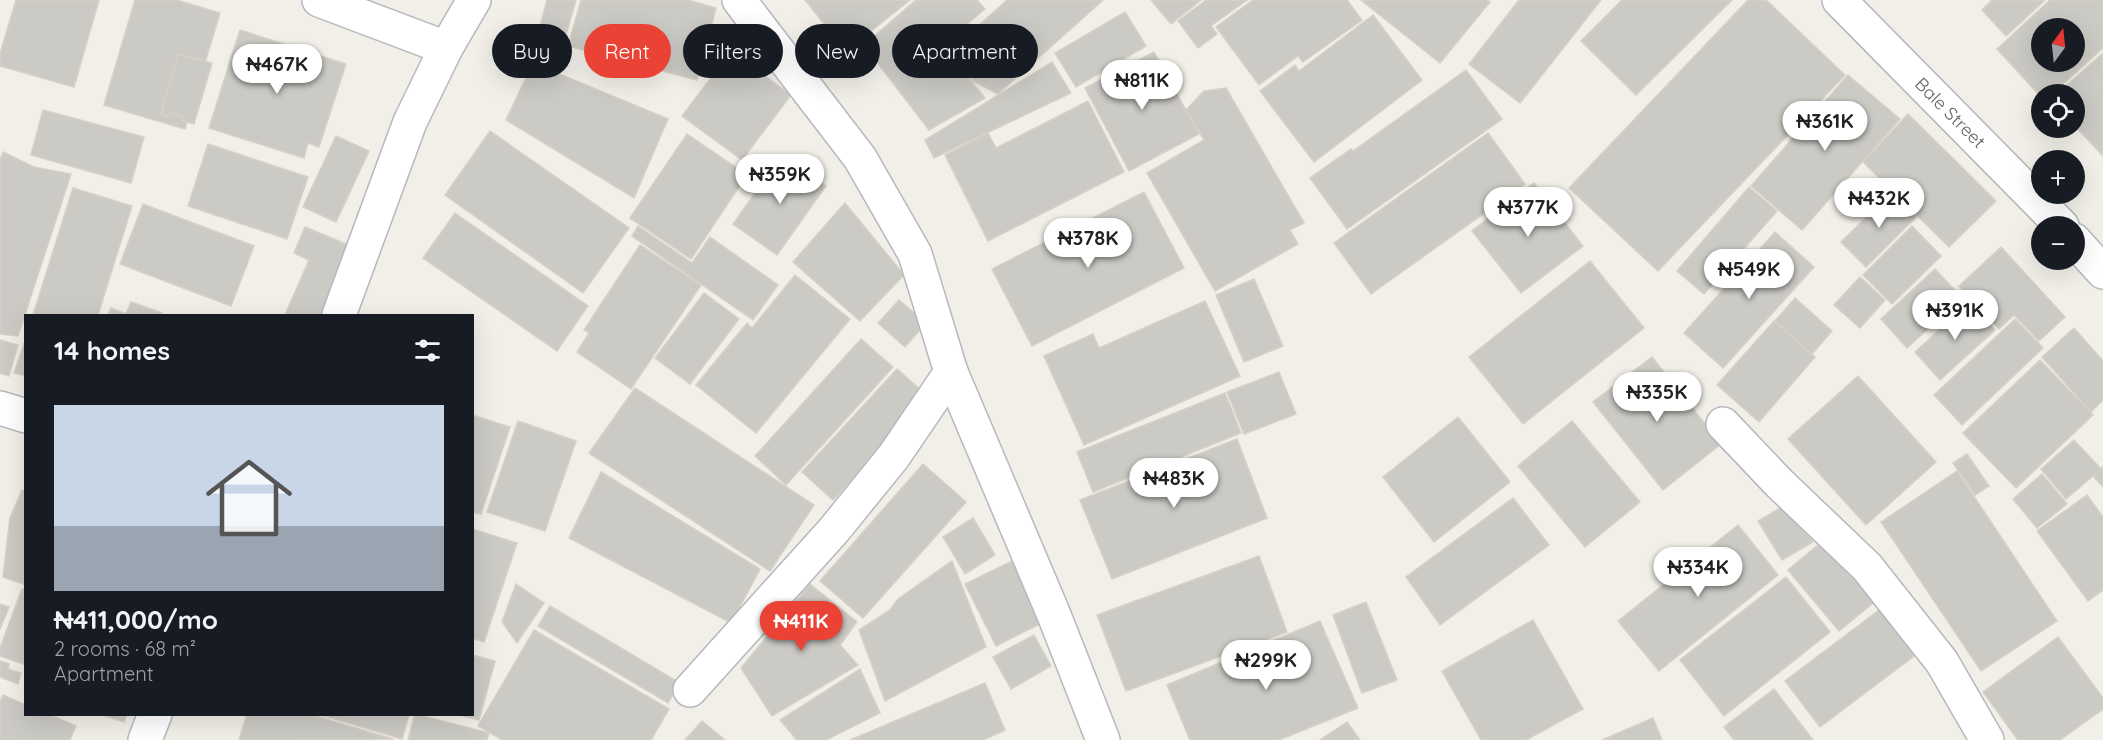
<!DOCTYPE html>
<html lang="en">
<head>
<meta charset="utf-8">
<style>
	body { margin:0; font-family:Quicksand,sans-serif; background:#242831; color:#f1f3f6; height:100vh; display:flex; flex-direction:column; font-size:22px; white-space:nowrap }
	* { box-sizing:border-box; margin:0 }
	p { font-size:20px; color:#9ea1a6 }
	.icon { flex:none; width:33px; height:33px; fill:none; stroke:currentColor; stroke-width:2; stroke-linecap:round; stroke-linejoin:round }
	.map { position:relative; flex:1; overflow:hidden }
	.details { position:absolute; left:24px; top:314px; width:450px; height:402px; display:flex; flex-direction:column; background:#171b24; border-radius:0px; box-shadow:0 6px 24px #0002 }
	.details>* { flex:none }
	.guide { position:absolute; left:492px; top:24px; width:570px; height:54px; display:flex; gap:12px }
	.needle { width:39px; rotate:15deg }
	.controls { position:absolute; left:2031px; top:18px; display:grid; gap:12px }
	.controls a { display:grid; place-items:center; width:54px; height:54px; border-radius:50%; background:#171b24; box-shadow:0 6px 24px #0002; font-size:30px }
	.price { position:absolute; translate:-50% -51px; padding:0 14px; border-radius:21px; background:#fff; color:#222; font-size:20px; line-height:39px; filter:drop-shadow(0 2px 3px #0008) }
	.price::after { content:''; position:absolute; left:50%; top:36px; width:18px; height:14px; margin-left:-9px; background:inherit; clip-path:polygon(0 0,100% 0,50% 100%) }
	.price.active { background:#ea4335; color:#fff }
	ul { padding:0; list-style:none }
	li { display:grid; align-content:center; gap:12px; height:318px; padding:0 30px }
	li+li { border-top:2px solid #363941 }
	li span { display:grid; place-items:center; height:186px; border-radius:0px; color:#555 }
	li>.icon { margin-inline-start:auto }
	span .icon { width:108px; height:108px; fill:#fffc; stroke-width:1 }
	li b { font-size:26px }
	h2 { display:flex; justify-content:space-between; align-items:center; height:72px; padding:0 30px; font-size:26px }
	.pill { padding:0 21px; border-radius:27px; background:#171b24; box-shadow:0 6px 24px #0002; font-size:21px; line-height:54px }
	.pill.active { background:#ea4335; color:#fff }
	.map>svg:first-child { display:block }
	.building { fill:#cccac5; stroke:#d6d1c6; stroke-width:1.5; fill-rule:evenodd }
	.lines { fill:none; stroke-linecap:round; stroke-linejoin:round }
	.minor-casing { stroke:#b5b8bc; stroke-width:36 }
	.minor { stroke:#fff; stroke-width:33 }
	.labels { text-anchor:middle; stroke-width:6; stroke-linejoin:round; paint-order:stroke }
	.street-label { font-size:18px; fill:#5f6368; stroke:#fff }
</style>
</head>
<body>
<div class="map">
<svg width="2103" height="740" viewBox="0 0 2103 740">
	<rect width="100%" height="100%" fill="#f1efe8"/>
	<!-- building -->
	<g class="building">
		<polygon points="16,0 99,0 74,87 0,66 0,54"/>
		<polygon points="135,0 177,0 220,13 185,129 104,105"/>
		<polygon points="547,0 576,0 561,52 535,45"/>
		<polygon points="581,0 688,0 716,8 697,80 568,46"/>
		<polygon points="805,0 910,0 846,51"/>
		<polygon points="916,0 977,0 985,9 946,42 971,81 985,98 929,130 864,45"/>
		<polygon points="1007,0 1103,0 998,94 973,81 955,47"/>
		<polygon points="1151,0 1201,0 1171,24"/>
		<polygon points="1206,0 1247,0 1211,26 1217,34 1198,48 1178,21"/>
		<polygon points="1253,0 1347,0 1362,20 1303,62 1298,56 1259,85 1216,27"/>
		<polygon points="1361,0 1487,0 1490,2 1440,63"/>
		<polygon points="1519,0 1601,0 1520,103 1469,64"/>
		<polygon points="1622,0 1732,0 1636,95 1581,41"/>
		<polygon points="1748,0 1766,0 1845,75 1658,271 1569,188"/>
		<polygon points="1992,0 2045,0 2006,36 1982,10"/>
		<path d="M 2050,0 L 2103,0 L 2103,48 L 2052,94 L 2042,94 L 2042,98 L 1997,49 ZM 2042,28 L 2074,28 L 2074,62 L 2042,62 Z"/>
		<polygon points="1125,12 1146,46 1076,87 1055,53"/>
		<polygon points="1373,15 1422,80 1314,162 1260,91 1295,65 1299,71"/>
		<polygon points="240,30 346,64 319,147 308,143 304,158 209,128"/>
		<polygon points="731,51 791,95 742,160 682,116"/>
		<polygon points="1154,52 1199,134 1129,171 1085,88"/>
		<polygon points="2103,53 2103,156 2074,125 2074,94 2057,94"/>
		<polygon points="178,54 212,63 194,124 181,120 182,116 170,113 169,117 161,114"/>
		<polygon points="1052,62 1071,93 934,158 925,140"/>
		<polygon points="533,63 668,119 634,198 506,120"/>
		<polygon points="1466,70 1502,119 1347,229 1310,178 1351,149 1353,151"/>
		<polygon points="1848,75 1900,119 1802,230 1751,186"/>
		<polygon points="1226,88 1304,223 1290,230 1298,244 1215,291 1147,173 1204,140 1186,110 1204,91"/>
		<polygon points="1088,101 1124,172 988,241 945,155 988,133 996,148"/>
		<polygon points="43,110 144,137 131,183 31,155"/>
		<polygon points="1908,114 1996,201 1949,247 1863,162"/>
		<polygon points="490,131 629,228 583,293 445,195"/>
		<polygon points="1488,133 1525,184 1371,294 1334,243"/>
		<polygon points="687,134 747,175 691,259 630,218"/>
		<polygon points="336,136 369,151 336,222 303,207"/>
		<polygon points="208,144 308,177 287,239 188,206"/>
		<polygon points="3,152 34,167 71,174 18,336 0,334 0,160"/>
		<polygon points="782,155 826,186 777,255 733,224"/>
		<polygon points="1534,183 1583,246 1521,293 1472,231"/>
		<polygon points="1749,187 1777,211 1704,294 1677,271"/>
		<polygon points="73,188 132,206 98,315 33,315"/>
		<polygon points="1144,192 1184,268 1032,346 992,269"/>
		<polygon points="1892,192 1917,216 1866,267 1841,242"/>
		<polygon points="845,203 904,275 860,321 793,262"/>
		<polygon points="143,204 254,246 231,306 120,264"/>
		<polygon points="455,213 588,306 557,351 423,258"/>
		<polygon points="638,226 692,263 710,237 778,285 753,320 632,236"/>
		<polygon points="1912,226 1941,256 1892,304 1863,275"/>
		<polygon points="305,227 358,249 330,315 285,315 309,260 294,253"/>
		<polygon points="1775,232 1814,267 1723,368 1684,333"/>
		<polygon points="640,245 701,285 631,389 577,352 589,333 584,330"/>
		<polygon points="2001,247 2065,317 2039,341 2014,315 1999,329 1959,286"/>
		<polygon points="1590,261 1644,328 1523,424 1469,357"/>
		<polygon points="1935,269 1962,298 1907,348 1881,319"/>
		<polygon points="795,275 850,319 756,433 696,385 747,323 752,328"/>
		<polygon points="1860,277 1885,300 1860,328 1834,305"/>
		<polygon points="1254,279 1283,346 1244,362 1216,295"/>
		<polygon points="704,293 739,319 690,384 655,358"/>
		<polygon points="1795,298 1832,331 1812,354 1775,321"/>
		<polygon points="899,300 926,323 905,347 878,323"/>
		<polygon points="1205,301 1240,376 1084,445 1044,356 1093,334 1099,348"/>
		<polygon points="131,302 162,313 162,315 108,315 111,308 126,314"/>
		<polygon points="1969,303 1995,330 1940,380 1915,352"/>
		<polygon points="2015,319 2043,348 1962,425 1934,395"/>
		<polygon points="1774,321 1815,357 1759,422 1717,385"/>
		<polygon points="2074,328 2103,361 2103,400 2091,412 2042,357"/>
		<polygon points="26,338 26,376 14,373"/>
		<polygon points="861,339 893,367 786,485 755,456"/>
		<polygon points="0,340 18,345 9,376 0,373"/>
		<polygon points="1652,357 1721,444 1663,490 1593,402"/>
		<polygon points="2040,360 2093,415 2016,488 1963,433"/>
		<polygon points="897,369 929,397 833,500 802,472"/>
		<polygon points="1279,372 1296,414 1244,434 1227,392"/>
		<polygon points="1858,376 1936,462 1866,525 1788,439"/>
		<polygon points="635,388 814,505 770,571 589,453"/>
		<polygon points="1225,393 1241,433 1093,492 1077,452"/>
		<polygon points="472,415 510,427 481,514 472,512"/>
		<polygon points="1458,417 1510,482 1434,542 1383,477"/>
		<polygon points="518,421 576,441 545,531 487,512"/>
		<polygon points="1572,421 1640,502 1585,547 1518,466"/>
		<polygon points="1237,439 1267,518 1112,579 1080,500"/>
		<polygon points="2074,440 2101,469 2066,499 2041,469"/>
		<polygon points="1967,454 1989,486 1975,495 1953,463"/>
		<polygon points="923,464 966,502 863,618 820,581"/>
		<polygon points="2103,467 2103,487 2093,476"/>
		<polygon points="1957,471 2057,621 1981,671 1881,522"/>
		<polygon points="601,472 760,569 731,623 569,538"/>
		<polygon points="2042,474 2067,504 2037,528 2013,499"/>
		<polygon points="22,490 26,491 26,585 3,577 10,518"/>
		<polygon points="2087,495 2103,517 2103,590 2088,601 2037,531"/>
		<polygon points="1513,498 1549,545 1440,625 1406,577"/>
		<polygon points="1789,503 1813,542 1782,560 1758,521"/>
		<polygon points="973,518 995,555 965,574 943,537"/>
		<polygon points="1738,525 1778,575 1659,671 1618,621"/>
		<polygon points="472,529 517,543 484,642 472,638"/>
		<polygon points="1827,537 1878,599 1839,631 1788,570"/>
		<polygon points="1259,556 1287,632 1126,691 1097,615"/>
		<polygon points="952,561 986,647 885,701 859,630 890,610 898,599"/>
		<polygon points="1012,561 1042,623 996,646 965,584"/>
		<polygon points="1786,577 1830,632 1724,716 1680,660"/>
		<polygon points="516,584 544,603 517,643 502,622"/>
		<polygon points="810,584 857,622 840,645 858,665 772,716 741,668"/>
		<polygon points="22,589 26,590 26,665 0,656 0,648"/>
		<polygon points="1891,601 1926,647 1820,727 1785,681"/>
		<polygon points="1366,602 1397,680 1362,693 1333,615"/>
		<polygon points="0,604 9,607 0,629"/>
		<polygon points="550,606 680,683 668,703 538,626"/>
		<polygon points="1533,620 1583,709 1526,740 1481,740 1442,671"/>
		<polygon points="1320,621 1358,708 1279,740 1190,740 1167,685"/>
		<polygon points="534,630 669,709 651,740 502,740 478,726"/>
		<polygon points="1034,635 1051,666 1011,689 993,657"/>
		<polygon points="2058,637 2103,698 2103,709 2060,740 2018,740 1983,692"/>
		<polygon points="472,655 495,661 479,720 456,714 472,714"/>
		<polygon points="0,661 9,664 8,669 21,673 18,684 0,677"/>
		<polygon points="860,669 880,713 826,740 797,740 780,720"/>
		<polygon points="985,683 1005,730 983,740 850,740"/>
		<polygon points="1774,689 1813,740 1734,740 1724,727"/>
		<polygon points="3,695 26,705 26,714 48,714 76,726 70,740 0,740 0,702"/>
		<polygon points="100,714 127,714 124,722"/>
		<polygon points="247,714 309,714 393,739 239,740"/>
		<polygon points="318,714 409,714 402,739"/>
		<polygon points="415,714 489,733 487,740 408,740"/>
		<polygon points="1653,718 1662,740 1602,740"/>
		<polygon points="702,721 725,740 685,740"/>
		<polygon points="1347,722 1360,740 1320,740"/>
	</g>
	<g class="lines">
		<defs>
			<g id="minor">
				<polyline points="319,0 446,48"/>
				<polyline points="739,0 860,158 915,254 951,372 1054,615 1103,740"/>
				<polyline points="1839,0 2062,226"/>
				<polyline points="2074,240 2103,272"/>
				<polyline points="339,315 410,122 446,48 474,0"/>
				<polyline points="0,408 26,416"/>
				<polyline points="1723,424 1779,483 1867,567 1942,662 1987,740"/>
				<polyline points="690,690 834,530 894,456 951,372"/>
				<polyline points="145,740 155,714"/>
			</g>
		</defs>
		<!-- minor casing -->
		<use href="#minor" class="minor-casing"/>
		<!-- minor -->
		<use href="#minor" class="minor"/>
	</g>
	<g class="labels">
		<!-- street labels -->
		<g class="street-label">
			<text transform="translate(1950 113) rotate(45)" y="6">Bale Street</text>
		</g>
	</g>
</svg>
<div class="controls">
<a><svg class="needle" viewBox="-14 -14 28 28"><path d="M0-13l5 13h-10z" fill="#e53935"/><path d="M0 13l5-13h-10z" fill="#9ea1a6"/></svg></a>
<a><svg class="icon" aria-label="locate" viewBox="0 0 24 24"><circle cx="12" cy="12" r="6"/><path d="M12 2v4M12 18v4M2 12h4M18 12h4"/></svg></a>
<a>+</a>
<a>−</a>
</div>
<b class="price" style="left:277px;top:95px">₦467K</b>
<b class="price" style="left:1142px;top:111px">₦811K</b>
<b class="price" style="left:1825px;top:152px">₦361K</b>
<b class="price" style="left:780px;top:205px">₦359K</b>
<b class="price" style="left:1879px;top:229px">₦432K</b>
<b class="price" style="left:1528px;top:238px">₦377K</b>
<b class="price" style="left:1088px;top:269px">₦378K</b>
<b class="price" style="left:1749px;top:300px">₦549K</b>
<b class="price" style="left:1955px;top:341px">₦391K</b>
<b class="price" style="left:1657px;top:423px">₦335K</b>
<b class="price" style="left:1174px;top:509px">₦483K</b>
<b class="price" style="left:1698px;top:598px">₦334K</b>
<b class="price active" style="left:801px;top:652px">₦411K</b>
<b class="price" style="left:1266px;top:691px">₦299K</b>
<div class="guide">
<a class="pill">Buy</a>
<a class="pill active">Rent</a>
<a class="pill">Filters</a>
<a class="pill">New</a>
<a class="pill">Apartment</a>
</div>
<section class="details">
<h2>14 homes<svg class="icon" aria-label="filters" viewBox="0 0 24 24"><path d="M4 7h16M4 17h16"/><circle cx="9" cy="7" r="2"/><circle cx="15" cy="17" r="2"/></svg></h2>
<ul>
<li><span style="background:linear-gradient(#c9d6e8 65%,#9aa5b1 0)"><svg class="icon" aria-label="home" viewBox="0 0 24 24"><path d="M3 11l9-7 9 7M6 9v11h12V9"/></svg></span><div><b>₦411,000/mo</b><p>2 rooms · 68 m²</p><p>Apartment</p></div></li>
</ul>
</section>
</div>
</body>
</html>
